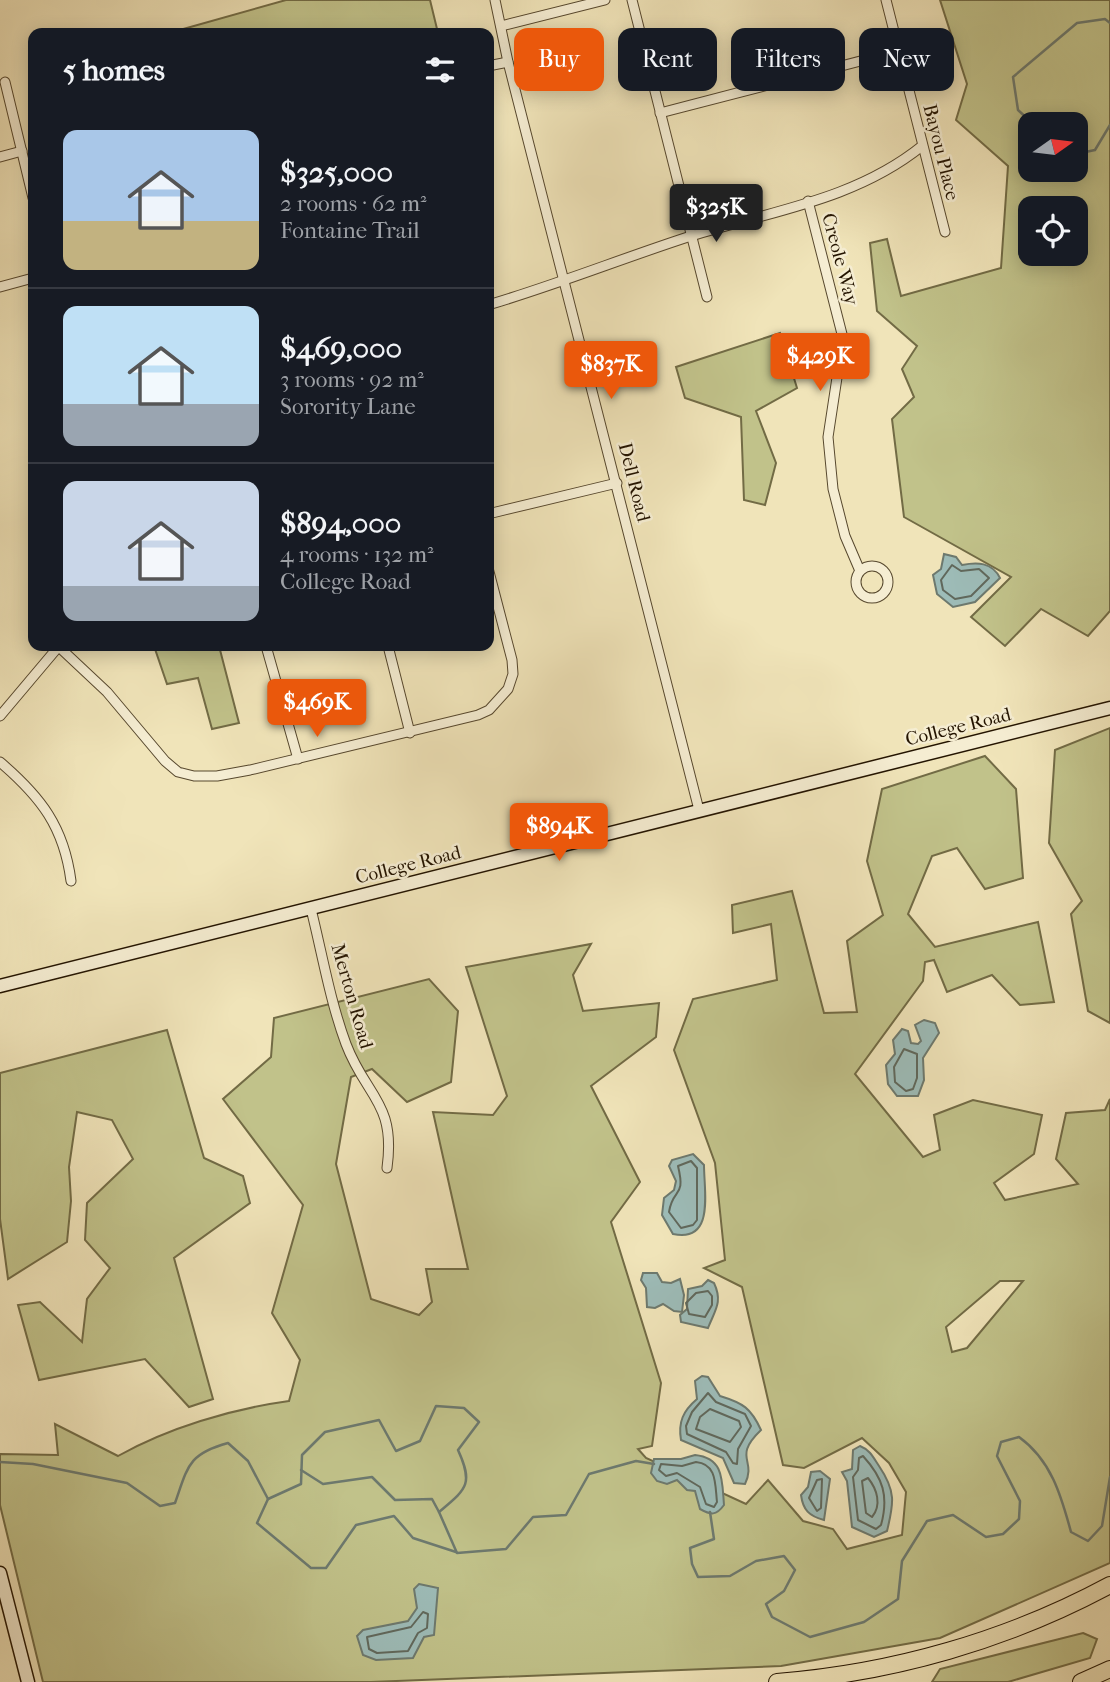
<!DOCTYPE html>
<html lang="en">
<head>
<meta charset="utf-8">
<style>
	body { margin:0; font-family:"IM FELL French Canon",serif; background:#242831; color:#f1f3f6; height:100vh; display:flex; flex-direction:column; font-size:26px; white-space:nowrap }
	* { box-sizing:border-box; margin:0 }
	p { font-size:23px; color:#9ea1a6 }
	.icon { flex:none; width:38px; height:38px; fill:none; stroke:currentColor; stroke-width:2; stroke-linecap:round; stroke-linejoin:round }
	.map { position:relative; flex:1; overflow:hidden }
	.details { position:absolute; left:28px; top:28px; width:466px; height:623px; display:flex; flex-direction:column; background:#171b24; border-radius:14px; box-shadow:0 4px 18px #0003 }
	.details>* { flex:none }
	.top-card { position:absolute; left:514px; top:28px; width:490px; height:63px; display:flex; gap:14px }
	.needle { width:46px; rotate:76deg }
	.fabs { position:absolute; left:1018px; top:112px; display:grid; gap:14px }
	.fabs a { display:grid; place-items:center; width:70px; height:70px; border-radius:14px; background:#171b24; box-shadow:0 4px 18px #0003; font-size:35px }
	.price { position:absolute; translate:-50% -60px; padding:0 16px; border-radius:7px; background:#ea580c; color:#fff; font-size:23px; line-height:46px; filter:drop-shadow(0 2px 4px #0008) }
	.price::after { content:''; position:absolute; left:50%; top:42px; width:21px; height:16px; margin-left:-10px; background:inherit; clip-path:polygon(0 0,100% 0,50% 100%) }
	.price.active { background:#222; color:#fff }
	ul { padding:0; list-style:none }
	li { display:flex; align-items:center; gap:21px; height:175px; padding:0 35px }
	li+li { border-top:2px solid #363941 }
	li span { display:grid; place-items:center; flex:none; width:196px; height:140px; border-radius:14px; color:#555 }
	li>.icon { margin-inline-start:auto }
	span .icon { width:84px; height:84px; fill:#fffc; stroke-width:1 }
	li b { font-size:30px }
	h2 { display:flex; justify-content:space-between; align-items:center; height:84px; padding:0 35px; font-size:30px }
	.pill { padding:0 24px; border-radius:14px; background:#171b24; box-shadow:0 4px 18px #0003; font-size:24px; line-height:63px }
	.pill.active { background:#ea580c; color:#fff }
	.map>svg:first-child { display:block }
	.green { fill:#c1c28a; stroke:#726b45; stroke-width:2; fill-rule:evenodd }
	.water { fill:#9dbcb8; stroke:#6d796e; stroke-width:2 }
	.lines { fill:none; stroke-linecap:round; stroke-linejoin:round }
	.shore { stroke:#60685c; stroke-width:2 }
	.stream { stroke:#6d796e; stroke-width:2.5 }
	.street-casing { stroke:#57482e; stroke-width:11 }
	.secondary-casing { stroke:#241400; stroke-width:15 }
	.highway-casing { stroke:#241400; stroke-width:18 }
	.street { stroke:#f5edd2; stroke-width:9 }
	.secondary { stroke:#f5edd2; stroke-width:12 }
	.highway { stroke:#f0e4b9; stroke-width:16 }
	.labels { text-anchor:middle; stroke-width:5; stroke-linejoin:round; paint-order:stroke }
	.street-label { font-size:19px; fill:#241400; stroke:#f5edd2 }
</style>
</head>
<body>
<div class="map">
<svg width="1110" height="1682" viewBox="0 0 1110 1682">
	<rect width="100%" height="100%" fill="#f0e4b9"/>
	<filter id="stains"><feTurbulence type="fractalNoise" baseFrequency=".00286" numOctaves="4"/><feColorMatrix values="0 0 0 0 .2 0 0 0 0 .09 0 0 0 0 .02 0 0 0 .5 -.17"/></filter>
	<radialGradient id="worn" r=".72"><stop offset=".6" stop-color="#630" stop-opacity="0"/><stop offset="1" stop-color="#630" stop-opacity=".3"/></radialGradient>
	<!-- green -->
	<g class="green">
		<polygon points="286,0 430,0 438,33 169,33"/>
		<path d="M 940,0 L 1110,0 L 1110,611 L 1088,636 L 1041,609 L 1005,646 L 971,617 L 1011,577 L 904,517 L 892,419 L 914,397 L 902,369 L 917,346 L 877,311 L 870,243 L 887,239 L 901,296 L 1001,268 L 1008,166 L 956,120 L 967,84 ZM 1031,124 L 1076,124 L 1076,170 L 1031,170 ZM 1031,208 L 1076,208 L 1076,254 L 1031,254 Z"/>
		<polygon points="780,333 797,388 756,411 776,463 765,505 744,500 741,417 685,398 676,367"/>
		<polygon points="154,646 219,646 239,723 212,729 198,678 167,684"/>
		<polygon points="1110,728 1110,1023 1088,1011 1071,914 1082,901 1049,843 1055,750"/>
		<path d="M 985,756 L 1016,789 L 1023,878 L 985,889 L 957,848 L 932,856 L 908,914 L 935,947 L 1038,922 L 1054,1002 L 1020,1005 L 992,975 L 947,992 L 934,960 L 925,962 L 923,981 L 855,1074 L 923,1157 L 940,1150 L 934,1115 L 973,1100 L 1042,1115 L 1034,1154 L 994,1183 L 1005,1200 L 1078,1184 L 1056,1159 L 1066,1113 L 1105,1110 L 1110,1099 L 1110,1563 L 940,1638 L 781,1666 L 371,1682 L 43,1682 L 0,1505 L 0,1454 L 58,1455 L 55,1424 L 118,1456 C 168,1428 231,1409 289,1401 L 300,1360 L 272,1313 L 303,1205 L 223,1099 L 271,1057 L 274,1018 L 429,979 L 458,1011 L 451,1082 L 407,1102 L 372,1069 L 351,1077 L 336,1164 L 371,1299 L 419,1315 L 432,1302 L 426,1269 L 468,1269 L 433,1112 L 493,1115 L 507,1096 L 466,967 L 591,944 L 573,975 L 583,1011 L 659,1003 L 656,1037 L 591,1086 L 640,1182 L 611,1222 L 661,1383 L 652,1446 L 638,1449 L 646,1458 L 746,1504 L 768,1480 L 803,1521 L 833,1529 L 847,1549 L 902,1535 L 906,1492 L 889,1463 L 862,1438 L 804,1468 L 783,1465 L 742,1287 L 704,1268 L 725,1260 L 715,1163 L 674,1050 L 693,999 L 777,980 L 771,924 L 733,933 L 732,905 L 792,891 L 824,1013 L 857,1012 L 847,941 L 883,915 L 867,861 L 882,789 ZM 1000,1281 L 1023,1281 L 967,1348 L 952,1352 L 946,1327 Z"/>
		<polygon points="167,1030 204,1158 243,1176 250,1203 174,1258 213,1399 189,1407 145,1359 39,1380 18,1305 40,1302 82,1342 87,1299 110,1268 85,1240 87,1203 133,1159 112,1120 77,1112 69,1167 71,1201 67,1242 8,1279 0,1219 0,1073"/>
		<polygon points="1083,1633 1097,1639 1090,1658 1008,1682 932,1682 940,1669"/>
	</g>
	<!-- water -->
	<g class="water">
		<path d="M 944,554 L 956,557 L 962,565 C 977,562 992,562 1000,578 L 975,602 L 953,607 L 937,594 L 933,575 L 941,569 Z"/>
		<polygon points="924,1020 935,1023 939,1033 923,1058 924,1080 918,1096 897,1096 888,1084 886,1065 895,1054 893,1040 902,1029 908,1031 911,1043 918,1044 921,1041 915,1025"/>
		<path d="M 693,1154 L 704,1165 C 704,1192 715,1243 673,1234 L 662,1215 L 664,1198 L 674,1190 L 676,1181 L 669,1166 L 672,1160 Z"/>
		<polygon points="643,1273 657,1273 662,1282 671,1283 680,1279 684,1295 682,1312 674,1311 663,1304 655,1308 647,1307 646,1288 641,1280"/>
		<path d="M 708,1280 L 714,1283 C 723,1302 715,1310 708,1328 L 681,1322 L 680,1315 L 687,1309 L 688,1289 L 702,1286 Z"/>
		<path d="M 702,1376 L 708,1377 L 720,1396 C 743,1403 751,1408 761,1430 C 732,1458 757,1459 745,1484 L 734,1483 L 723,1458 L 681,1440 C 678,1422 683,1411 697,1399 L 695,1381 Z"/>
		<path d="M 860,1446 C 870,1450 873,1457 879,1466 C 896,1491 894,1503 887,1531 L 874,1537 L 852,1527 L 847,1481 L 842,1472 L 852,1469 L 853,1450 Z"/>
		<path d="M 695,1455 C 724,1458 722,1480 724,1505 C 716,1516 711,1515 700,1509 L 695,1491 L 687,1490 L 677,1480 L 667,1484 L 657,1481 L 651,1473 L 654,1459 L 681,1459 Z"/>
		<path d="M 820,1471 L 830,1479 L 824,1520 C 809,1516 803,1510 801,1495 L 808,1487 L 811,1472 Z"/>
		<polygon points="419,1584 438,1588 434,1635 424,1637 413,1658 376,1660 363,1655 357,1636 363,1630 408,1621 417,1608 414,1589"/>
	</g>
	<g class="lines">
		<!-- shore -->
		<g class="shore">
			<polygon points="952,565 961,571 979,569 989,578 971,596 955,599 943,590 941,580"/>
			<polygon points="904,1049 917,1054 917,1078 913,1089 906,1091 895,1082 894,1067"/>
			<path d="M 691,1161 L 697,1168 L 697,1220 L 693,1225 L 681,1228 L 669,1212 C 673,1187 686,1199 678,1166 Z"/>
			<polygon points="708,1291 712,1296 712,1305 705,1317 689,1314 686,1303 696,1293"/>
			<polygon points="708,1393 716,1402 745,1414 751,1426 738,1449 737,1464 733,1463 726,1452 687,1434 686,1426 692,1412"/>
			<polygon points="710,1409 739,1421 741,1427 730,1442 696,1429 700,1417"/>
			<path d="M 863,1456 C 883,1478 889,1496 881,1525 L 876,1529 L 858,1520 L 853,1477 L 858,1470 L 859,1458 Z"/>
			<path d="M 696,1462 C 717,1464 715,1484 717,1502 L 714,1507 L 706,1504 L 700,1487 L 677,1473 L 666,1476 L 659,1470 L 661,1464 L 682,1466 Z"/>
			<path d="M 868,1478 C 877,1489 882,1505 872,1517 L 866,1513 L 862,1481 Z"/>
			<polygon points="822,1479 821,1508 817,1511 809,1498 817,1480"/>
			<polygon points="423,1612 428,1614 427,1628 418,1633 408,1651 377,1653 369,1649 367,1637 411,1627"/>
		</g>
		<!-- stream -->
		<g class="stream">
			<polyline points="1033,124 1018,110 1013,77 1077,23 1105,19 1110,23"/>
			<polyline points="1076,154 1095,150 1110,125"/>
			<path d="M 0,1462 L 33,1464 L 127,1483 L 160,1506 L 175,1503 C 188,1466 188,1454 228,1443 L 248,1461 L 268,1499 L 301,1484 L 302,1455 L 325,1432 L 379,1420 L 396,1451 L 420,1441 L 436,1406 L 464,1408 L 479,1422 L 458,1450 C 474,1485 466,1489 439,1512 L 457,1553 L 506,1549 L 533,1517 L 566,1515 L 589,1474 L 636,1461 L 654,1464"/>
			<polyline points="301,1470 323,1484 372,1477 395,1500 432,1499 439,1512"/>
			<polyline points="268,1499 257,1523 311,1568 326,1568 356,1525 394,1516 413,1538 456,1552"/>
			<path d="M 710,1512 L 714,1539 L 690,1548 L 692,1564 L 698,1577 L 730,1576 L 756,1561 L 784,1556 L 795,1570 L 784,1591 L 766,1604 L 772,1617 L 810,1637 L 864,1622 L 898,1599 L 902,1561 L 927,1521 L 953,1515 L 986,1537 L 1003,1534 L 1019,1519 L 1020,1501 L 997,1456 L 1001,1442 L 1019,1437 C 1051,1460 1061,1495 1071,1532 L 1088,1541 L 1102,1526 L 1110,1477"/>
		</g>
		<defs>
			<g id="street">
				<polyline points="495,0 508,62 699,810"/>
				<polyline points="632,0 707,297"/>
				<polyline points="886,0 945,232"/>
				<polyline points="501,26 605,0"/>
				<polyline points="488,66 508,62"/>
				<polyline points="5,82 33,198"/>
				<polyline points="660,113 899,51"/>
				<polyline points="0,157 22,151"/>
				<polyline points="808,201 843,338 828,437 833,489 845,536 860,571"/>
				<polyline points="0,287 33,278"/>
				<path d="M 488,305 C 556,285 623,258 691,236 C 771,211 855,200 922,146"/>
				<polyline points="488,514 617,483"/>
				<circle cx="872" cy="582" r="16"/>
				<polyline points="58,646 107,692 165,761 178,772 194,776 217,776 250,770 478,715 489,710 508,689 513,674 512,660 488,568"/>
				<polyline points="266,646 298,759"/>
				<polyline points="388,646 410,733"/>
				<polyline points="0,716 59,646"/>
				<path d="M 0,762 C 41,797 64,827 71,881"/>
				<path d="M 311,909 C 322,953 330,1001 346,1044 C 366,1097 396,1102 387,1168"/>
			</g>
			<g id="secondary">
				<polyline points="0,986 1110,708"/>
				<polyline points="0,1573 28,1682"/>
			</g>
			<g id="highway">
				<path d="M 777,1682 C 893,1673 1008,1640 1110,1585"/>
				<polyline points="1081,1682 1110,1669"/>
			</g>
		</defs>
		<!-- street casing -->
		<use href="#street" class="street-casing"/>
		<!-- secondary casing -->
		<use href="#secondary" class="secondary-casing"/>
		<!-- highway casing -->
		<use href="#highway" class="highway-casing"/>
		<!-- street -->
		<use href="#street" class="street"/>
		<!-- secondary -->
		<use href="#secondary" class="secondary"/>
		<!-- highway -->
		<use href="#highway" class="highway"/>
	</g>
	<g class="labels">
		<!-- street labels -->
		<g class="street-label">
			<text transform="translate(942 152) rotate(76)" y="7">Bayou Place</text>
			<text transform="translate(841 259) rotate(75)" y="7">Creole Way</text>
			<text transform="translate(635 482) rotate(76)" y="7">Dell Road</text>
			<text transform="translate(958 726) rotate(-14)" y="7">College Road</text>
			<text transform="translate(408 864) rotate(-14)" y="7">College Road</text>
			<text transform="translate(353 996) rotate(74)" y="7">Merton Road</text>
		</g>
	</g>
	<rect width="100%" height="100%" filter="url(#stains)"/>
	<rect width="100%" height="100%" fill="url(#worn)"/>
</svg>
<div class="fabs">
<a><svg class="needle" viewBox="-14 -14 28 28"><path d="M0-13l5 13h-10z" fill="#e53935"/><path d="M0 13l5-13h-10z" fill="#9ea1a6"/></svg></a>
<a><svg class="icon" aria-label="locate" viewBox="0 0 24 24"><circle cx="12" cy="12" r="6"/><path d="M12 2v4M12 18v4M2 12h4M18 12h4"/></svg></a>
</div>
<b class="price active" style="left:716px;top:244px">$325K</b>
<b class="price" style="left:820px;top:393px">$429K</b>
<b class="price" style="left:611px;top:401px">$837K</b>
<b class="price" style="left:317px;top:739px">$469K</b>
<b class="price" style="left:559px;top:863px">$894K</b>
<div class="top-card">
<a class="pill active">Buy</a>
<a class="pill">Rent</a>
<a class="pill">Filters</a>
<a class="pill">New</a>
</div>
<section class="details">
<h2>5 homes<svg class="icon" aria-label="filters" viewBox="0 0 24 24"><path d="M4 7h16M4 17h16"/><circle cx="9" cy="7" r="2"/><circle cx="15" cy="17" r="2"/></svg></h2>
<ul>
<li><span style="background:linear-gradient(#a9c7e8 65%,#c2b280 0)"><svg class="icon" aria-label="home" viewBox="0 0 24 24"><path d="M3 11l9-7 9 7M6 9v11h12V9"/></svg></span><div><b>$325,000</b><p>2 rooms · 62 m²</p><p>Fontaine Trail</p></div></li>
<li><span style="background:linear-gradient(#bfe0f5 70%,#9aa5b1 0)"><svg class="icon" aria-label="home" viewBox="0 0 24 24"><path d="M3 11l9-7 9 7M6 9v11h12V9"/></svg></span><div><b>$469,000</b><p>3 rooms · 92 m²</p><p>Sorority Lane</p></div></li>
<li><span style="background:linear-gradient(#c9d6e8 75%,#9aa5b1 0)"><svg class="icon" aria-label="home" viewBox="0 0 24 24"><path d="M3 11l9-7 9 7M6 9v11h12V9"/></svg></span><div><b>$894,000</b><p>4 rooms · 132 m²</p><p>College Road</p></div></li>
</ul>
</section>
</div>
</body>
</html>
